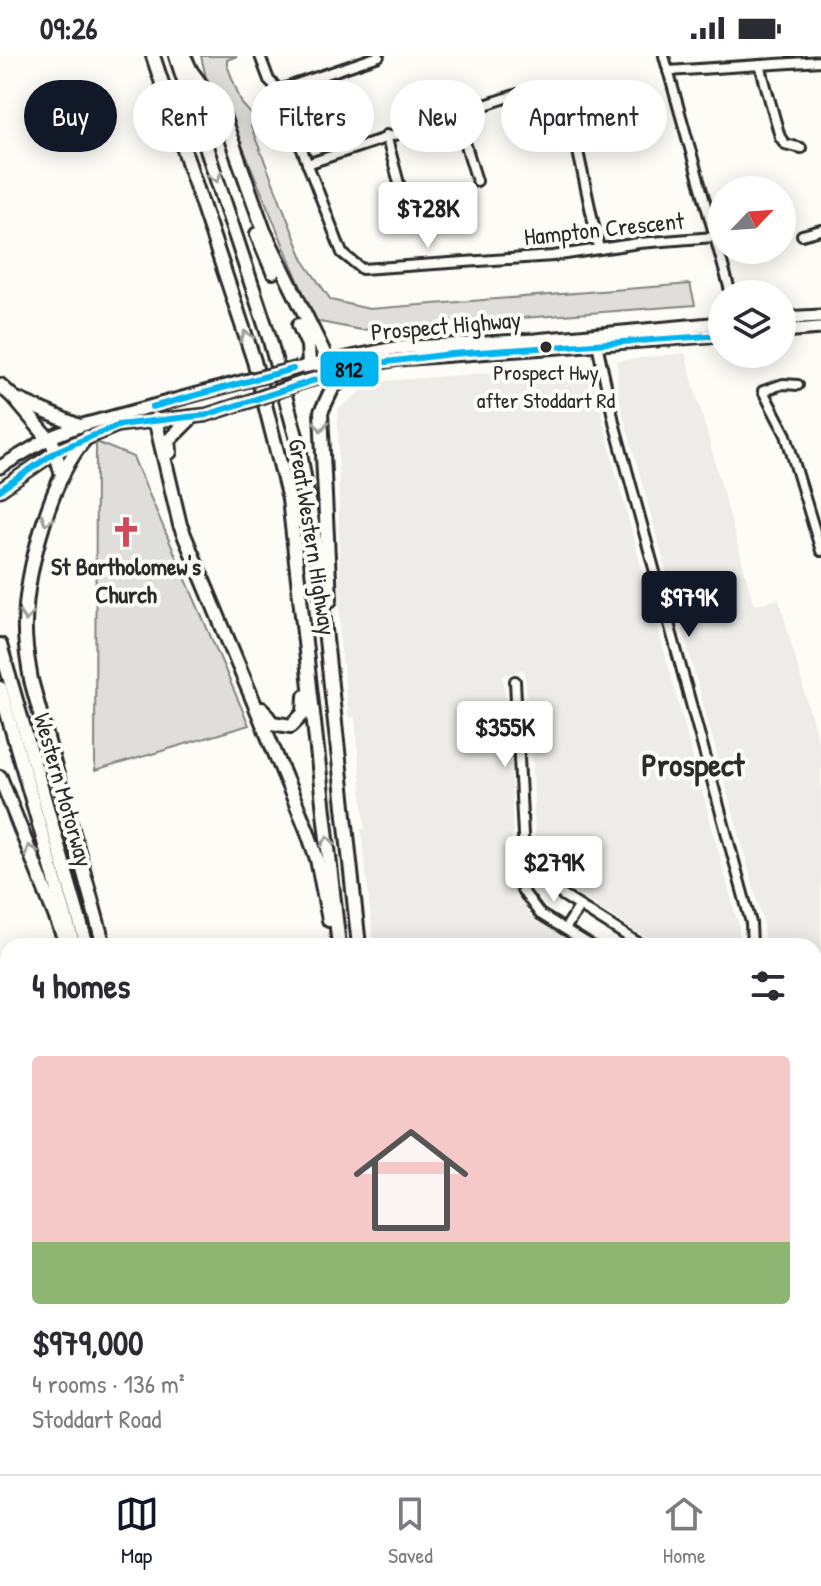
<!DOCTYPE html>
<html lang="en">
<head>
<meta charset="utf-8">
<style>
	body { margin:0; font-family:"Patrick Hand",sans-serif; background:#f2f2f3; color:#2b2b33; height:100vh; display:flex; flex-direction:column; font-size:30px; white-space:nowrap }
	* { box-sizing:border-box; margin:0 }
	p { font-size:26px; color:#7c7c81 }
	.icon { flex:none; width:44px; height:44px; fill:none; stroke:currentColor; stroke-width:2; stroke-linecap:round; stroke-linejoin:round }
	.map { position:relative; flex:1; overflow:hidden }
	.side { position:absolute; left:0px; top:882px; width:822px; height:536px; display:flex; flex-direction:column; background:#fff; border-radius:24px 24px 0 0; box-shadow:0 4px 20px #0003 }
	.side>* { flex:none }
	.guide { position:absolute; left:24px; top:24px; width:774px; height:72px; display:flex; gap:16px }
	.needle { width:52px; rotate:65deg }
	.fabs { position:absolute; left:708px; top:120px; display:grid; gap:16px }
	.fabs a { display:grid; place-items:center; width:88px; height:88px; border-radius:50%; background:#fff; box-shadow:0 4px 20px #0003; font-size:40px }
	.price { position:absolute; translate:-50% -68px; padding:0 18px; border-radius:8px; background:#fff; color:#222; font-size:26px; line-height:52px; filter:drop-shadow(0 2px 4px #0008) }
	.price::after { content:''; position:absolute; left:50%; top:48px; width:24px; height:18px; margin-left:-12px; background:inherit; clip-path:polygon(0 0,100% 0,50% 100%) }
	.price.selected { background:#111827; color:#fff }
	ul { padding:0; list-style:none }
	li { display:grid; align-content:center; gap:16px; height:424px; padding:0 32px }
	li+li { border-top:2px solid #e1e1e2 }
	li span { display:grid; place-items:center; height:248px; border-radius:8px; color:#555 }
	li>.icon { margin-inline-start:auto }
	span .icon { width:144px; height:144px; fill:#fffc; stroke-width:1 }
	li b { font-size:34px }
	h2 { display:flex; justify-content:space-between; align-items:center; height:96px; padding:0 32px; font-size:34px }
	.tag { padding:0 28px; border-radius:36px; background:#fff; box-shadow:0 4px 20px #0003; font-size:28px; line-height:72px }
	.tag.selected { background:#111827; color:#fff }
	.status { display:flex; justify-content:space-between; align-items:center; height:56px; padding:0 40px; background:#fff; direction:ltr }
	.status svg { height:22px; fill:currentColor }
	.dock { display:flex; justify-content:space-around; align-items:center; height:112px; border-top:2px solid #e1e1e2; background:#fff; font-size:22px; color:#7c7c81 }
	.dock a { display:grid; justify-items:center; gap:4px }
	.dock .selected { color:#111827 }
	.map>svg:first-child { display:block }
	.built { fill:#edece8 }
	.green { fill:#dfdeda; stroke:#858482; stroke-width:2 }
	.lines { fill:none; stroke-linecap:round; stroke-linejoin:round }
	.stream { stroke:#7e7d7b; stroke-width:2 }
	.minor-casing { stroke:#2b2b2b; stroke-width:14 }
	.major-casing { stroke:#2b2b2b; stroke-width:17 }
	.highway-casing { stroke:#2b2b2b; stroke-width:18 }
	.minor { stroke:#fdfcf7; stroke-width:8 }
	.major { stroke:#fdfcf7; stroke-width:11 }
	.highway { stroke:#fdfcf7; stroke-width:12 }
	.major-bridge-casing { stroke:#2b2b2b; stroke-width:17; stroke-linecap:butt }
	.major-bridge { stroke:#fdfcf7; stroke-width:11 }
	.bus-1-casing { stroke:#fdfcf7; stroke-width:12 }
	.bus-1 { stroke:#00b5ef; stroke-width:6 }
	.oneway { stroke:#9e9e9b }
	.bus-dot { fill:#2b2b2b; stroke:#fdfcf7; stroke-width:3 }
	.labels { text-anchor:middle; stroke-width:8; stroke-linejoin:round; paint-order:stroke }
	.bus-label { font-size:22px; fill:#2b2b2b; stroke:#fdfcf7 }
	.street-label { font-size:24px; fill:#2b2b2b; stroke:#fdfcf7 }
	.poi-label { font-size:24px; font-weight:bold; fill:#2b2b2b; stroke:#fdfcf7 }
	.district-label { font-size:32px; font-weight:bold; fill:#2b2b2b; stroke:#fdfcf7 }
	.line-badge { stroke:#fdfcf7; stroke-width:3 }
	.pale-badge-label { font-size:22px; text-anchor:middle; font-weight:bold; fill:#111 }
</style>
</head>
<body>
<div class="status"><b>09:26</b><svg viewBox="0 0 49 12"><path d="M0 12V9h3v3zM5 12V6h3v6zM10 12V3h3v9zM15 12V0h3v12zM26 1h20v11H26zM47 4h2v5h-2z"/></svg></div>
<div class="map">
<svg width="821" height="1418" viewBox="0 0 821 1418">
	<rect width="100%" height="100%" fill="#fdfcf7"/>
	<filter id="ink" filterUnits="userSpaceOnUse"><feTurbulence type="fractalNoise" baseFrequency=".0125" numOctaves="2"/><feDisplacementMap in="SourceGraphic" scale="16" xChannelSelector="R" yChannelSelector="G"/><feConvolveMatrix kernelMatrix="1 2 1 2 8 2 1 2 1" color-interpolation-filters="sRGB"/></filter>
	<g filter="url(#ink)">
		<!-- built -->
		<g class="built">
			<polygon points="685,297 754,549 779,543 821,696 821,948 814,959 814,890 764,890 763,865 617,336 617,305"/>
			<polygon points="578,309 586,312 593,321 615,414 739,871 739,890 660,890 560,828 547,815 535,786 532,681 524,613 503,620 511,691 513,827 529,859 576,890 374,890 361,773 365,773 355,661 349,662 340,586 338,353 374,326"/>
			<polygon points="814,1036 821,1040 821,1188 814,1194"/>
			<polygon points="0,1341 8,1347 8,1410 85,1410 89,1418 0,1418"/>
			<polygon points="489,1410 614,1410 609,1418 492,1418"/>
		</g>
		<!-- green -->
		<g class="green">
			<polygon points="201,0 237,0 227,4 227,9 242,48 253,60 251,71 305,207 331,244 369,253 690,228 695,249 361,274 315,265 241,87 222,83 229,59 225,50 210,39"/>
			<polygon points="96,386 133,401 249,669 95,715"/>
			<polygon points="0,1122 8,1123 8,1330 0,1324"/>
			<polygon points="105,1410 239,1410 243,1418 114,1418"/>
		</g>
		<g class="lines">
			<!-- stream -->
			<g class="stream">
				<polyline points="0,1262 8,1266"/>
				<polyline points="234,1410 244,1418"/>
			</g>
			<defs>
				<g id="minor">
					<polyline points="260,0 269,24 279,34 342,197 362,213 553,200 639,187 714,181"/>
					<polyline points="664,0 731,238"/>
					<polyline points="760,9 780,81 785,88 801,92"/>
					<polyline points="668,15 821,5"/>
					<polyline points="279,34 379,0"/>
					<polyline points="456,57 477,125"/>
					<polyline points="386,79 400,131"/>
					<polyline points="307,108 518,38 559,39 568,49 599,193"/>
					<polyline points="802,179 821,174"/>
					<polyline points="596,283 615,370 751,867 752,890"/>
					<polyline points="798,329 783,328 763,335 786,379 821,495"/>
					<polyline points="515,625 524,798 522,834 540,858 592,890"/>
					<polyline points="525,799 551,832 643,890"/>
					<polyline points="565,873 579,851"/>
					<polyline points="0,943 8,945"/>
					<polyline points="814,988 821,991"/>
					<polyline points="814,1026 821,1031"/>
					<polyline points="814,1402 821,1395"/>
					<polyline points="810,1410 820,1418"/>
					<polyline points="384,1418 399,1410"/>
					<polyline points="618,1418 622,1410"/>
					<polyline points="798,1418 805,1410"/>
				</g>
				<g id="major">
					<polyline points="782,262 821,260"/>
					<polyline points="782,275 821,272"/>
					<polyline points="303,311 395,292 535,284 722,267"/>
					<polyline points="303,326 362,309 399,303 722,279"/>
					<polyline points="0,411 49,382 79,370 245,325"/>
					<polyline points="0,434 57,395 118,369 206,359 247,346"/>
					<polyline points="814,1212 821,1205"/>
				</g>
				<g id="highway">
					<polyline points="153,0 254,305 289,443 339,890"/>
					<polyline points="176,0 269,281 299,391 316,490 359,890"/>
					<polyline points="184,0 191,15 222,57 264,175 323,295 329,318"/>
					<polyline points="170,53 200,45 216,59"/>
					<polyline points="198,67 208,64 220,73"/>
					<polyline points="257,178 273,216"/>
					<polyline points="299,269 308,289 309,309"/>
					<polyline points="0,329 14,342 79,370"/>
					<polyline points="14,342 53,388 62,419"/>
					<polyline points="155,363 180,469 307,774 317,803 329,864"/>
					<path d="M 87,381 C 51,420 26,515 25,568 C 24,587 28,605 31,624 L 104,890"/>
					<polyline points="170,396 169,384 192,361"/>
					<polyline points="330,544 321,356 333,331 362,309"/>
					<polyline points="0,589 87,890"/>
					<polyline points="0,632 74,890"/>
					<polyline points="262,653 272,667 291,670 304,657 305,640"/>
					<polyline points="0,721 66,887"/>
					<polyline points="283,1410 287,1418"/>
					<polyline points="296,1410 300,1418"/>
					<polyline points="449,1410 451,1418"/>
					<polyline points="472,1410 474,1418"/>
				</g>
			</defs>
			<!-- minor casing -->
			<use href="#minor" class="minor-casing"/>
			<!-- major casing -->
			<use href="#major" class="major-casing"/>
			<!-- highway casing -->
			<use href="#highway" class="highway-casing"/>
			<!-- minor -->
			<use href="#minor" class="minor"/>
			<!-- major -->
			<use href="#major" class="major"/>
			<!-- highway -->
			<use href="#highway" class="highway"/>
			<defs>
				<g id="major-bridge">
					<polyline points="245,325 298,312"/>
					<polyline points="247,346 303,326"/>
				</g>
			</defs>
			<!-- major-bridge casing -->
			<use href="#major-bridge" class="major-bridge-casing"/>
			<!-- major-bridge -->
			<use href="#major-bridge" class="major-bridge"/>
			<defs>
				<g id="bus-1">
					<polyline points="152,351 293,313"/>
					<polyline points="0,434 57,395 118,369 206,359 362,309 451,298 722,279"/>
				</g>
			</defs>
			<!-- bus-1 casing -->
			<use href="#bus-1" class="bus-1-casing"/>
			<!-- bus-1 -->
			<use href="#bus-1" class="bus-1"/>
		</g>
		<!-- one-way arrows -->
		<defs><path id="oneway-chevron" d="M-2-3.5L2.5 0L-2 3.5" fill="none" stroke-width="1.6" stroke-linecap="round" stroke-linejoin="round" transform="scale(2)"/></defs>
		<g class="oneway">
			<use href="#oneway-chevron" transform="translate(216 121) rotate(72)"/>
			<use href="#oneway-chevron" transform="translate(246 280) rotate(-108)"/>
			<use href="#oneway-chevron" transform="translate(321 370) rotate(91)"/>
			<use href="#oneway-chevron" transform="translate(47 464) rotate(107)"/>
			<use href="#oneway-chevron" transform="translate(26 560) rotate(93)"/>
			<use href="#oneway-chevron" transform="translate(328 785) rotate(-96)"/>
			<use href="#oneway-chevron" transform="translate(30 794) rotate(-112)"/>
		</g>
	</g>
	<!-- icons -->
	<defs>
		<symbol id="church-bare" viewBox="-9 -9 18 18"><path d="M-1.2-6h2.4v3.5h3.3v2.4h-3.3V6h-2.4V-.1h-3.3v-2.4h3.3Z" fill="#d1495b" stroke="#fdfcf7" stroke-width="2.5" paint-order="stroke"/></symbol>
	</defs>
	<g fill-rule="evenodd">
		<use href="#church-bare" x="104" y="454" width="44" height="44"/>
	</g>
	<!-- markers -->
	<circle class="bus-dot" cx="546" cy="291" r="7"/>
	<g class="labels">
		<!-- bus labels -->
		<g class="bus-label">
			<text x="546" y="324">Prospect Hwy<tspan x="546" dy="28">after Stoddart Rd</tspan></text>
		</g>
		<!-- street labels -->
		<g class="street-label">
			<text transform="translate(604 173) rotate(-6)" y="8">Hampton Crescent</text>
			<text transform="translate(446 270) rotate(-5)" y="8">Prospect Highway</text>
			<text transform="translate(312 481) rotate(81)" y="8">Great Western Highway</text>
			<text transform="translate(63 734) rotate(74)" y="8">Western Motorway</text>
		</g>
		<!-- poi labels -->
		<g class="poi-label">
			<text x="126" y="519">St Bartholomew's<tspan x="126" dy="28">Church</tspan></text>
		</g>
		<!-- district labels -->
		<g class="district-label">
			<text x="693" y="720">Prospect</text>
		</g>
	</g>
	<rect class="line-badge" x="319" y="294" width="61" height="38" rx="8" fill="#00b5ef"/>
	<g class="pale-badge-label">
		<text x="349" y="321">812</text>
	</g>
</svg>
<div class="fabs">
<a><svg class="needle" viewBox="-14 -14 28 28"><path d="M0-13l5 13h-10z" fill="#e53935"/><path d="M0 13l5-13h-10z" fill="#7c7c81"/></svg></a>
<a><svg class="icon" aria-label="layers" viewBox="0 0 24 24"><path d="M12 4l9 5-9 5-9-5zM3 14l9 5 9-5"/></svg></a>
</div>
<b class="price" style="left:428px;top:194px">$728K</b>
<b class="price selected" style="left:689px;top:583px">$979K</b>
<b class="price" style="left:505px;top:713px">$355K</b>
<b class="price" style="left:554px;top:848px">$279K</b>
<div class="guide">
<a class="tag selected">Buy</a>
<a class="tag">Rent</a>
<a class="tag">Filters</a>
<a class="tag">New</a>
<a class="tag">Apartment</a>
</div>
<section class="side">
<h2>4 homes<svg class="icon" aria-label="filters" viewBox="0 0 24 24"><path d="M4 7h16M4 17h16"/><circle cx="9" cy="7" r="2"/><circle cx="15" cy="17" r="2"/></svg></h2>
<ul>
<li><span style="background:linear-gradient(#f6c9c9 75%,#8fb573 0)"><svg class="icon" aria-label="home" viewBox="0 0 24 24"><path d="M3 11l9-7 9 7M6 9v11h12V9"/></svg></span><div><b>$979,000</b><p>4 rooms · 136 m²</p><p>Stoddart Road</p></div></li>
</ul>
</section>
</div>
<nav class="dock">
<a class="selected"><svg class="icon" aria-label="map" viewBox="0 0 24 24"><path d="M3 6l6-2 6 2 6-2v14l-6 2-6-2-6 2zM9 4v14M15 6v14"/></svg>Map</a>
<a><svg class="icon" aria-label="saved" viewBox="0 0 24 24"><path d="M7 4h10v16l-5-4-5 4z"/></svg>Saved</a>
<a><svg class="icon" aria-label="home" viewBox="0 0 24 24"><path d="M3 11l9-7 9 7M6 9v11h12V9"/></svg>Home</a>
</nav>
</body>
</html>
